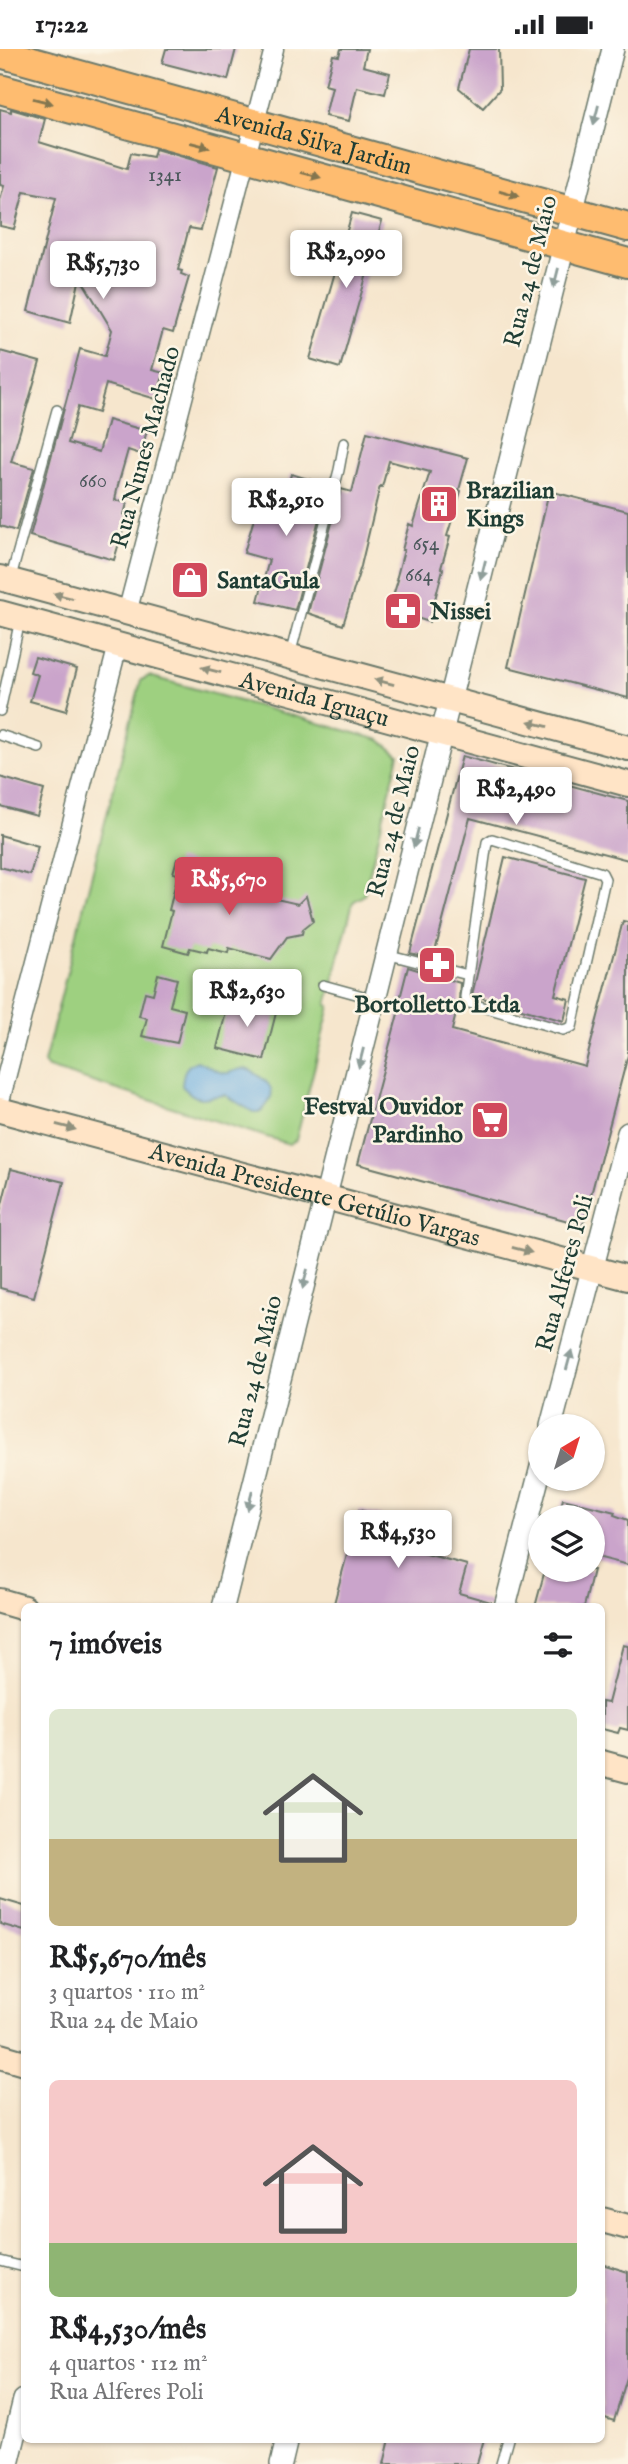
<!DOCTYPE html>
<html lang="pt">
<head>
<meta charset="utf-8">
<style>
	body { margin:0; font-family:"IM FELL English",serif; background:#f6f6f6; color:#202124; height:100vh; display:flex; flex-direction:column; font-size:26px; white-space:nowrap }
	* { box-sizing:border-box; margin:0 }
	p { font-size:23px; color:#757577 }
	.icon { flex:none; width:38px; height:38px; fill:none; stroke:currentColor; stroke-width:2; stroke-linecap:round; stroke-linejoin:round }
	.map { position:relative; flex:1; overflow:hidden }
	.drawer { position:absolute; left:21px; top:1554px; width:584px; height:840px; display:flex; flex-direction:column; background:#fff; border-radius:10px; box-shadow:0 2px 5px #0004 }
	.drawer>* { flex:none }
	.needle { width:46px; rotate:38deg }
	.fabs { position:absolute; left:528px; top:1365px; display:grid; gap:14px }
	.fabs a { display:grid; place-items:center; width:77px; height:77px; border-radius:50%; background:#fff; box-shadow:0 2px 5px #0004; font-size:35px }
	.price { position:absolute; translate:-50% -60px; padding:0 16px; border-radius:7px; background:#fff; color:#222; font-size:23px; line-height:46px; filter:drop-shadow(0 2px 4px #0008) }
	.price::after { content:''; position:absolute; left:50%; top:42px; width:21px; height:16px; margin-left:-10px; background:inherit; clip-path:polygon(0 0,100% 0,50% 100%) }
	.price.on { background:#d1495b; color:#fff }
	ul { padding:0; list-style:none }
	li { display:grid; align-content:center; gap:14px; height:371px; padding:0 28px }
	li span { display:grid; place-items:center; height:217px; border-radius:10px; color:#555 }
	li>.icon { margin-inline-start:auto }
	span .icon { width:126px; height:126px; fill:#fffc; stroke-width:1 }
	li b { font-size:30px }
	h2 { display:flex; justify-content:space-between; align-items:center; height:84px; padding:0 28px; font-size:30px }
	.status { display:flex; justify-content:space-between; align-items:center; height:49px; padding:0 35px; background:#fff; direction:ltr }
	.status svg { height:19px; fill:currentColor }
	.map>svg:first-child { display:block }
	.green { fill:#9ed080; stroke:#5e865a; stroke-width:2 }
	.water { fill:#6dafe1; stroke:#46768a; stroke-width:2 }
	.building { fill:#caa4cb }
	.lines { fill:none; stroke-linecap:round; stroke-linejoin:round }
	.service-casing { stroke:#6a786a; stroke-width:12 }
	.minor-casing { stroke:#6a786a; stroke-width:21 }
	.tertiary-casing { stroke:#6a786a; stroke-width:24 }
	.secondary-casing { stroke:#6a786a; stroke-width:28 }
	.primary-casing { stroke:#6a786a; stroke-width:32 }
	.service { stroke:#fff; stroke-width:9 }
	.minor { stroke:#fff; stroke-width:18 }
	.tertiary { stroke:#fff; stroke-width:21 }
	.secondary { stroke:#ffe4c6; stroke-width:24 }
	.primary { stroke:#febc70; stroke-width:28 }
	.oneway { fill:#83764f }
	.oneway2 { fill:#8f9e9a }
	.oneway3 { fill:#8f907d }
	.labels { text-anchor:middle; stroke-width:5; stroke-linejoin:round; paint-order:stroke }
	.number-label { font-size:21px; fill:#4a575a }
	.street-label { font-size:24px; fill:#1f3d34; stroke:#fcf5e5 }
	.poi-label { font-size:24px; font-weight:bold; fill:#1f3d34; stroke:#fcf5e5; text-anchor:start }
</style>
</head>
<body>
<div class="status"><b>17:22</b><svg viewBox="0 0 49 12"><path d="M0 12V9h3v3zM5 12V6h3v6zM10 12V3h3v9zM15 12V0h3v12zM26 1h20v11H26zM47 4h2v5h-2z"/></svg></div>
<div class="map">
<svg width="628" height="2415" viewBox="0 0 628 2415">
	<rect width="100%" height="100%" fill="#fcf5e5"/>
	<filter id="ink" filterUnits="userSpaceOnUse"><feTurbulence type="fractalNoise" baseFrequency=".0143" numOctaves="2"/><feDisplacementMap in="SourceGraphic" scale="14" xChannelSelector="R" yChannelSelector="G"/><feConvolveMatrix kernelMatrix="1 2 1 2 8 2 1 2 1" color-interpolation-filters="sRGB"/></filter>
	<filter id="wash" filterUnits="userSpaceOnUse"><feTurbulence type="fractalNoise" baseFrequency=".00686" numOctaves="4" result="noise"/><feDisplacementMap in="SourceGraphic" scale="28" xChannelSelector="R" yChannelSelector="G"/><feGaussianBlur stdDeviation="1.57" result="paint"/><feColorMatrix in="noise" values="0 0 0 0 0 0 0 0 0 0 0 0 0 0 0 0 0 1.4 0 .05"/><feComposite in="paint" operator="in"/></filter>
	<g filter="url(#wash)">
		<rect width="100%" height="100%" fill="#f6e6cd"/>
		<!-- green -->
		<polygon class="green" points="149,627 380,691 399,706 364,846 353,853 327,956 330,957 296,1091 289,1095 48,1019 44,1014 141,631"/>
		<!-- water -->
		<path class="water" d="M 197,1012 C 206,1015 214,1022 223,1024 C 231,1026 236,1019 244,1020 C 250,1020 254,1024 259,1027 C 277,1039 274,1049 261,1063 L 253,1063 L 225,1046 C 203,1048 199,1055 182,1037 C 183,1024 184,1017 197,1012 Z"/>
		<g id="blocks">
			<!-- building -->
			<g class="building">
				<polygon points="166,0 236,0 228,31 162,14"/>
				<polygon points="341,0 367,0 363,17 390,24 385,45 357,38 349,72 325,67 332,38 325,36 333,6 339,7"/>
				<polygon points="469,0 499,0 500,40 483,59 459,39"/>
				<polygon points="0,60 11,63 11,60 45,70 39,93 127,120 131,104 153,108 155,100 218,118 201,181 189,179 178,221 182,222 181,225 189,228 186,238 173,284 163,281 152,321 164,324 156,350 106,335 98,364 78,358 68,394 99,403 108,371 147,382 140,405 128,401 118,436 115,451 127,454 124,466 127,467 114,511 30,487 80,300 105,307 112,281 80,228 70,274 28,262 56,149 24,143 14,180 0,177 0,152 4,137 0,136"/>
				<polygon points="352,164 382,172 340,319 310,310"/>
				<polygon points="0,302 40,313 11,413 34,419 16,482 0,477"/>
				<polygon points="367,383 468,409 459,441 461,442 447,487 450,488 441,519 443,520 429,573 389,560 398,531 396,531 404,501 402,501 409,475 413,477 430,423 389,412 382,438 380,437 361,517 343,576 308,564 341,440 352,443"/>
				<polygon points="291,425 328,436 295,561 258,552 269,511 244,504 262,442 285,449"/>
				<polygon points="549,442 628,462 628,649 508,618"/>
				<polygon points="35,608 77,620 66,662 30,652 38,626 30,623"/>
				<polygon points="462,707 628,752 628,811 470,769 433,910 410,904"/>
				<polygon points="0,728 44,741 37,767 0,757"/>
				<polygon points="0,786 38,797 30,826 0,818"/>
				<polygon points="505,808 585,829 555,946 569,950 564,972 472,946"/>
				<polygon points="177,810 210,819 205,838 251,851 264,835 267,848 298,855 306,847 313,872 303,880 302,885 287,888 271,910 229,899 228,904 208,899 207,903 190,899 188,904 163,897 172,862 169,861 178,825 173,824"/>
				<polygon points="623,872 628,873 628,1006 583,1176 358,1115 399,961 397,961 408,918 460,934 459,952 452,981 585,1017"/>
				<polygon points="158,925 177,930 170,957 185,961 177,994 142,987 147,969 139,967 145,943 153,945"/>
				<polygon points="246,948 265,953 263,960 276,964 264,1011 217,999 229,951 244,955"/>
				<polygon points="11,1120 64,1133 34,1248 0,1239 0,1163"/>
				<polygon points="563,1450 615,1463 614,1466 628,1471 628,1516 593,1507 593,1468 558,1468"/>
				<polygon points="359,1461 426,1479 419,1503 467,1516 459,1544 491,1553 491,1558 333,1558"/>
				<polygon points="545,1521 593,1521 584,1558 535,1558"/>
				<polygon points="623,1596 628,1597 628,1681 620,1679 618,1684 602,1680 602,1653 608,1654"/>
				<polygon points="0,1850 24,1857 24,1882 0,1875"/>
				<polygon points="602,2215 628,2223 628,2325 614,2372 602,2368"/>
				<polygon points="390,2390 484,2390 477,2415 384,2415"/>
			</g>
		</g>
	</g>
	<g filter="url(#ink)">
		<use href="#blocks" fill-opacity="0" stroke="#6a786a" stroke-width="2"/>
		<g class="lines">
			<defs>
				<g id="service">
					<polyline points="11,528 57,361"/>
					<polyline points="290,606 339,421 344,394"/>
					<polyline points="0,662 20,571"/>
					<polyline points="0,686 39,699"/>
					<polygon points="492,790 602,824 605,830 572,978 563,981 469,954 465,948 487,793"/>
					<polyline points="386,905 468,926"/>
					<polyline points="323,936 374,950"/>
					<polyline points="0,2212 24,2218"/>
					<polyline points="501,2415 508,2390"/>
				</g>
				<g id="minor">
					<polyline points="127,564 274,0"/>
					<polyline points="0,1052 118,596"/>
				</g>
				<g id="tertiary">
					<polyline points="551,1377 628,1084"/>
					<polyline points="223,1558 613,0"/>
					<polyline points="505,1558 541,1418"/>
					<polyline points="8,2415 24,2351"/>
					<polyline points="281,2415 287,2390"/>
				</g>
				<g id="secondary">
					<polyline points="0,529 628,699"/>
					<path id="s1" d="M 0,564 L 628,735"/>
					<path id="s2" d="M 0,1061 L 628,1229"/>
					<polyline points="0,1552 24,1559"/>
					<polyline points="602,1714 628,1721"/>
					<polyline points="0,2007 24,2014"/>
					<polyline points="602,2171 628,2178"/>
				</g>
				<g id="primary">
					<path id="s3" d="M 0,4 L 628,178"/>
					<polyline points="0,40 628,214"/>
				</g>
			</defs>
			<!-- service casing -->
			<use href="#service" class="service-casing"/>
			<!-- minor casing -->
			<use href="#minor" class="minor-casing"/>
			<!-- tertiary casing -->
			<use href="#tertiary" class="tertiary-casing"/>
			<!-- secondary casing -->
			<use href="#secondary" class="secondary-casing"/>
			<!-- primary casing -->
			<use href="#primary" class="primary-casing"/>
			<!-- service -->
			<use href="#service" class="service"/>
			<!-- minor -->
			<use href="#minor" class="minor"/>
			<!-- tertiary -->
			<use href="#tertiary" class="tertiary"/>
			<!-- secondary -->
			<use href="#secondary" class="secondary"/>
			<!-- primary -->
			<use href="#primary" class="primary"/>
		</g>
		<!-- one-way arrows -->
		<defs><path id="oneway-solid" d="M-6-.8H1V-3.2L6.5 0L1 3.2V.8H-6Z" transform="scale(1.75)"/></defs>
		<g class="oneway">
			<use href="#oneway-solid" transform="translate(43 52) rotate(15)"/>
			<use href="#oneway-solid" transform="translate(200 96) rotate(15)"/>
			<use href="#oneway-solid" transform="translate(311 126) rotate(15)"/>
			<use href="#oneway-solid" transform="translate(509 145) rotate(16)"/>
		</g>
		<g class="oneway2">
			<use href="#oneway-solid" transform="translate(596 66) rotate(104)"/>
			<use href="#oneway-solid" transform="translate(556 229) rotate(104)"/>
			<use href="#oneway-solid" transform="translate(483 521) rotate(104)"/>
			<use href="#oneway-solid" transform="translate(416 789) rotate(104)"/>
			<use href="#oneway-solid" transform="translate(361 1009) rotate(104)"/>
			<use href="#oneway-solid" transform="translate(305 1230) rotate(104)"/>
			<use href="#oneway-solid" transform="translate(569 1311) rotate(-75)"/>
			<use href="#oneway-solid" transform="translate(250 1451) rotate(104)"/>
		</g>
		<g class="oneway3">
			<use href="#oneway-solid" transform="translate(63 547) rotate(-165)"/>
			<use href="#oneway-solid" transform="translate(211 621) rotate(-165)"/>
			<use href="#oneway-solid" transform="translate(384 633) rotate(-165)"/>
			<use href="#oneway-solid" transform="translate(538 675) rotate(-165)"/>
			<use href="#oneway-solid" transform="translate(66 1078) rotate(15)"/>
			<use href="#oneway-solid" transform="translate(522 1201) rotate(15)"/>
		</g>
	</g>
	<!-- icons -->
	<defs>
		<symbol id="building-square" viewBox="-11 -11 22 22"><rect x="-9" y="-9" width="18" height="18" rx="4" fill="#d1495b" stroke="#fcf5e5"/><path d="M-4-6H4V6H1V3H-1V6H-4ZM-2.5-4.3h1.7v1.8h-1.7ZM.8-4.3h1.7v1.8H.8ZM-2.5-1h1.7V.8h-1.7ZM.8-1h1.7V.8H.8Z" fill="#fff"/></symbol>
		<symbol id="shop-square" viewBox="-11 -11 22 22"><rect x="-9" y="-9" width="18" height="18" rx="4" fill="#d1495b" stroke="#fcf5e5"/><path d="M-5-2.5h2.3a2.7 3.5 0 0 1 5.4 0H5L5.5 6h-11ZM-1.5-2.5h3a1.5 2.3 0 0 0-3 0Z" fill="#fff"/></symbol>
		<symbol id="pharmacy-square" viewBox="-11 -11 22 22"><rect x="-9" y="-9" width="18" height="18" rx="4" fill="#d1495b" stroke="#fcf5e5"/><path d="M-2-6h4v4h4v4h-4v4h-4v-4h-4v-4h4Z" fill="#fff"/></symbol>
		<symbol id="supermarket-square" viewBox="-11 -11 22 22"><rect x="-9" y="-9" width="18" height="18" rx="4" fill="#d1495b" stroke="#fcf5e5"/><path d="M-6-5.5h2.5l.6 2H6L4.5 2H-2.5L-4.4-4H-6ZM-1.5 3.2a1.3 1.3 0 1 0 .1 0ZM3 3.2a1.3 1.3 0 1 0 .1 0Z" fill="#fff"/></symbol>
	</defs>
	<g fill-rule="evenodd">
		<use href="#building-square" x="417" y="433" width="44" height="44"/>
		<use href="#shop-square" x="168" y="509" width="44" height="44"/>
		<use href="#pharmacy-square" x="381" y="540" width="44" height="44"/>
		<use href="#pharmacy-square" x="415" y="894" width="44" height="44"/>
		<use href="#supermarket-square" x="468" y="1049" width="44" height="44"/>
	</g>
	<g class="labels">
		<!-- number labels -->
		<g class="number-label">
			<text x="165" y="132">1341</text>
			<text x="93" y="438">660</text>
			<text x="426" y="501">654</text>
			<text x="419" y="532">664</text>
		</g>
		<!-- street labels -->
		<g class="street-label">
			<text dy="8" stroke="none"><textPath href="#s3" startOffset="326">Avenida Silva Jardim</textPath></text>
			<text transform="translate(530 222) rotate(-76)" y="8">Rua 24 de Maio</text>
			<text transform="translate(145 398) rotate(-75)" y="8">Rua Nunes Machado</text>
			<text dy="8" stroke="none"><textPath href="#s1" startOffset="326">Avenida Iguaçu</textPath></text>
			<text transform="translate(393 772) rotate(-76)" y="8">Rua 24 de Maio</text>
			<text dy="8" stroke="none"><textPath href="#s2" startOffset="326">Avenida Presidente Getúlio Vargas</textPath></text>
			<text transform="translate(564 1224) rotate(-75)" y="8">Rua Alferes Poli</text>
			<text transform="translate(255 1322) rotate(-76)" y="8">Rua 24 de Maio</text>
		</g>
		<!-- poi labels -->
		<g class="poi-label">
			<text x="466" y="449">Brazilian<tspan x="466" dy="28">Kings</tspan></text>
			<text x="217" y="539">SantaGula</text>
			<text x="430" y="570">Nissei</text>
			<text x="437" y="963" text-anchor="middle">Bortolletto Ltda</text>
			<text x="463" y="1065" text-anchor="end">Festval Ouvidor<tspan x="463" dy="28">Pardinho</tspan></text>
		</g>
	</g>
</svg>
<div class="fabs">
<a><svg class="needle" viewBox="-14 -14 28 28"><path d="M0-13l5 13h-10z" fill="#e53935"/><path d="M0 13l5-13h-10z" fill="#757577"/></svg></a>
<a><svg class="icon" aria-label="layers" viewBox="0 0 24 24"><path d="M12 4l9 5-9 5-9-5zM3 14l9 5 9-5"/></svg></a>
</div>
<b class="price" style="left:346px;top:241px">R$2,090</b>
<b class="price" style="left:103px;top:252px">R$5,730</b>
<b class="price" style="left:286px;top:489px">R$2,910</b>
<b class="price" style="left:516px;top:778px">R$2,490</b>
<b class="price on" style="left:229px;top:868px">R$5,670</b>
<b class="price" style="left:247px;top:980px">R$2,630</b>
<b class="price" style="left:398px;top:1521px">R$4,530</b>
<section class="drawer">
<h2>7 imóveis<svg class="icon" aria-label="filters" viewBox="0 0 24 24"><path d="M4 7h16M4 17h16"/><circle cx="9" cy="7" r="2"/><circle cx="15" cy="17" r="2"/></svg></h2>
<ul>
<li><span style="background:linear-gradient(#dfe7d0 60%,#c2b280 0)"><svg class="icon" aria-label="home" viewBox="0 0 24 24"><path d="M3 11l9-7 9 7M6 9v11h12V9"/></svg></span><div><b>R$5,670/mês</b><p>3 quartos · 110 m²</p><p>Rua 24 de Maio</p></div></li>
<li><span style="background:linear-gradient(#f6c9c9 75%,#8fb573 0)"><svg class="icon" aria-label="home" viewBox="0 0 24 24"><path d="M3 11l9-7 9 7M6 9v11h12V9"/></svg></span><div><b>R$4,530/mês</b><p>4 quartos · 112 m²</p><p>Rua Alferes Poli</p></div></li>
</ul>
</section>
</div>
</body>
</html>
